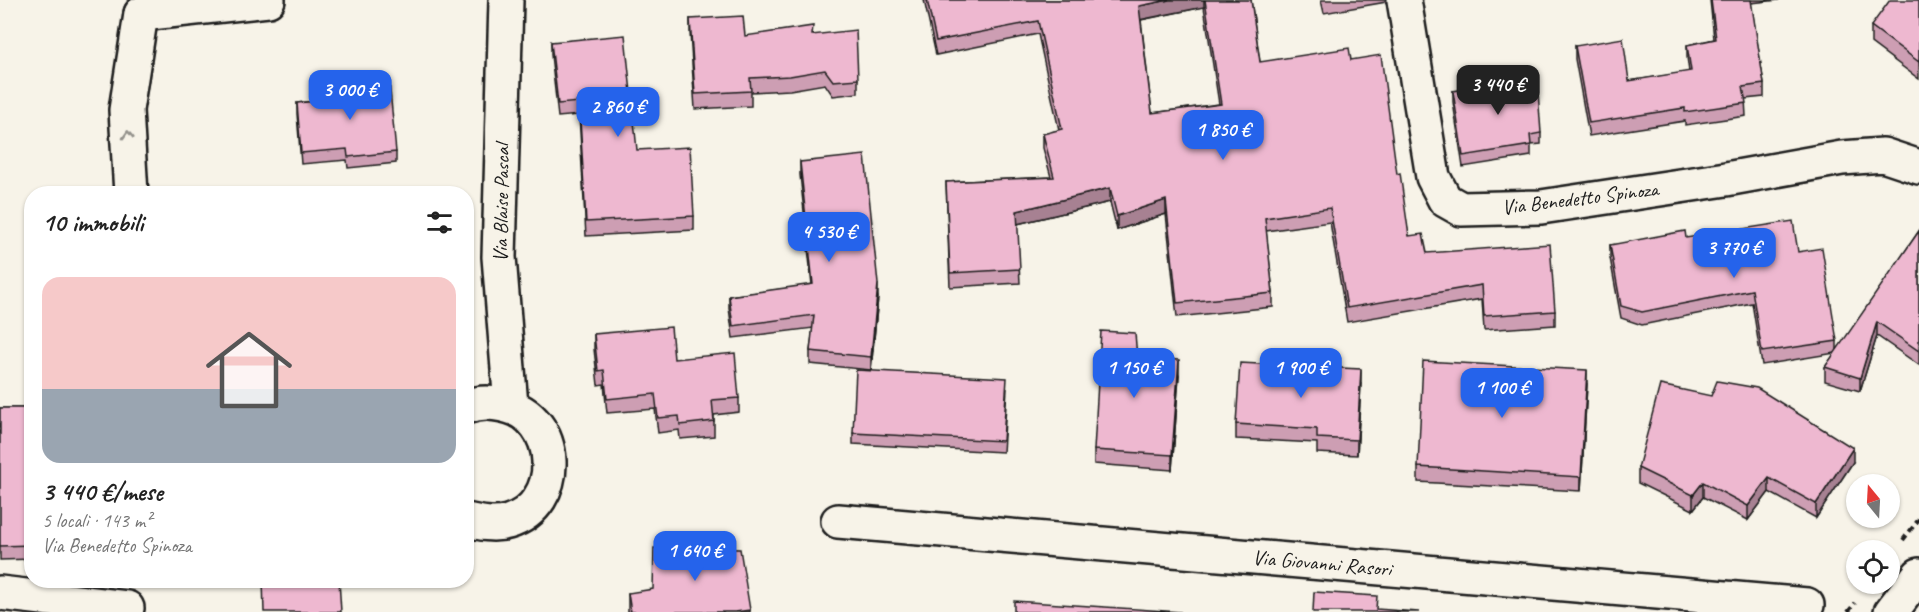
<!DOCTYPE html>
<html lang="it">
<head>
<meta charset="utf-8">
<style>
	body { margin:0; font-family:Caveat,sans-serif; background:#f6f6f6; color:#222; height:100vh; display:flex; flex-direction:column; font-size:22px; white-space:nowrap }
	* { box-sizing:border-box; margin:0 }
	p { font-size:20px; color:#767676 }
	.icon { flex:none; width:33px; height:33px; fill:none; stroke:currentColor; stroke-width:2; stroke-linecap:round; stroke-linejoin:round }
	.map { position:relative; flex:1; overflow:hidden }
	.drawer { position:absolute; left:24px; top:186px; width:450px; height:402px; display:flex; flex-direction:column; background:#fff; border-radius:24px; box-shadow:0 2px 4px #0004 }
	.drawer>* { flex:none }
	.needle { width:39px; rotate:342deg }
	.controls { position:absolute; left:1846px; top:474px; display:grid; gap:12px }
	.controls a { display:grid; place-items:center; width:54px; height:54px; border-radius:50%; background:#fff; box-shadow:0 2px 4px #0004; font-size:30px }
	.price { position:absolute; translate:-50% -51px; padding:0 14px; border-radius:12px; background:#2563eb; color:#fff; font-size:20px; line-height:39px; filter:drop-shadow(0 2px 3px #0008) }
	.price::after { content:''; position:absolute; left:50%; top:36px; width:18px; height:14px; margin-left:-9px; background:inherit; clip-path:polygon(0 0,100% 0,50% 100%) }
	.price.selected { background:#222; color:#fff }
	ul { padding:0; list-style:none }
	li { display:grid; align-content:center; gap:12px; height:318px; padding:0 18px }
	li+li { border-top:2px solid #e0e0e0 }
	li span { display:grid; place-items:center; height:186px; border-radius:18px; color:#555 }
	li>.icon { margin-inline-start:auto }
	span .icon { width:108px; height:108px; fill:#fffc; stroke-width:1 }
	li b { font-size:26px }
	h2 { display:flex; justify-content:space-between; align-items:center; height:72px; padding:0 18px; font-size:26px }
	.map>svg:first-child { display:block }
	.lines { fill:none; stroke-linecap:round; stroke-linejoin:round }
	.street-casing { stroke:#1c1c1c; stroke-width:38 }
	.primary-casing { stroke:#1c1c1c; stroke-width:38 }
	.path { stroke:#1c1c1c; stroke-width:4; stroke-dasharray:6 4.5; stroke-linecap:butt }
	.street { stroke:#f7f3e8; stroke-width:33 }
	.primary { stroke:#f7f3e8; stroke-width:33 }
	.wall { fill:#cd9eb3; stroke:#1c1c1c; stroke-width:1.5; fill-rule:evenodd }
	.shaded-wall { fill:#a78192; stroke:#1c1c1c; stroke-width:1.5 }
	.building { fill:#eeb8d0; stroke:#1c1c1c; stroke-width:1.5 }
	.oneway { stroke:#94928c }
	.labels { text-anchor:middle; stroke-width:4.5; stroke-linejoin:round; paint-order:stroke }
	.street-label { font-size:21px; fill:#1c1c1c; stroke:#f7f3e8 }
</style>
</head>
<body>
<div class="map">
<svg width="1919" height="612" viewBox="0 0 1919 612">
	<rect width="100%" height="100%" fill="#f7f3e8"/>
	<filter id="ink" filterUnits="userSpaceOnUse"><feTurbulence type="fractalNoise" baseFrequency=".0167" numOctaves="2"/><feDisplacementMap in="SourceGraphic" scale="12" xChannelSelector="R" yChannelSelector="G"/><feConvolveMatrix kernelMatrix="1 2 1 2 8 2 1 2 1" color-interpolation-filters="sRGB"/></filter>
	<g filter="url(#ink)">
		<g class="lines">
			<defs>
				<g id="street">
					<polyline points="506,0 499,257 511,406"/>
					<polyline points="1404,0 1433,177 1445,200 1461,209 1541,207 1726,179 1842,158 1883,155 1919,167"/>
					<polyline points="141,14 268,0"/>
					<polyline points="131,194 126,110 141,14"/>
					<path d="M 466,407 C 478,402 491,402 503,405 C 562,416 565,505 508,522 C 494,526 480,523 466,520"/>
					<polyline points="838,521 1807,605"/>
					<polyline points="0,593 127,608"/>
				</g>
				<polyline id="primary" points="1891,612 1919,575"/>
			</defs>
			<!-- street casing -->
			<use href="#street" class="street-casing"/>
			<!-- primary casing -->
			<use href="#primary" class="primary-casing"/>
			<!-- path -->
			<g class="path">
				<polyline points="1903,540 1919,519"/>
				<polyline points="1848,612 1855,603"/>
			</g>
			<!-- street -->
			<use href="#street" class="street"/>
			<!-- primary -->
			<use href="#primary" class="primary"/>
		</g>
		<!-- wall -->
		<g class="wall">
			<path d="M 924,0 L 1251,0 L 1260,62 L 1351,60 L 1397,174 L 1409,236 L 1427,253 L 1555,311 L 1555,325 L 1484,330 L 1482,299 L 1347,322 L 1330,222 L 1266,231 L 1273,293 L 1273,307 L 1177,317 L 1166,214 L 1117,230 L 1110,202 L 1017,224 L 1020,283 L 950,287 L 946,182 L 1051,177 L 1043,148 L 1043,134 L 1059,130 L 1038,34 L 936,55 ZM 1204,7 L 1219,104 L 1152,113 L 1141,20 Z"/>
			<polygon points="1321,0 1386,0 1386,2 1324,13"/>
			<polygon points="1710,0 1779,0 1751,3 1764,84 1764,97 1745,99 1746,116 1685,125 1685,121 1589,136 1575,59 1575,46 1629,81 1689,72 1687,57 1687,45 1714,39"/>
			<polygon points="1919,0 1919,79 1871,43 1871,26"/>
			<polygon points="690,19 745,36 813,35 858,79 858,93 833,96 825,84 790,90 751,92 751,106 695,109 690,33"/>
			<polygon points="551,42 637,150 694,216 694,230 586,236 579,115 558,117 551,55"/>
			<polygon points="336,83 396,152 396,163 348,168 347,160 301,164 297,114 297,103 336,99"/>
			<polygon points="1453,91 1541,133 1541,144 1531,145 1531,156 1463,167 1453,102"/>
			<polygon points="800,162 878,297 871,370 810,364 810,351 813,328 733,338 729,308 729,296 812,285 800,175"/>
			<polygon points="1919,231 1919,365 1877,336 1860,391 1825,381 1825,367 1835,353 1762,365 1752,303 1642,325 1621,318 1610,258 1610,245 1686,238 1798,252 1837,341 1837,351"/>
			<polygon points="594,334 674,359 739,398 739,412 714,415 714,436 680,439 679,430 658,433 655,409 607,413 604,384 598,385 594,349"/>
			<polygon points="1179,375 1172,470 1094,464 1094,450"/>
			<polygon points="1361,383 1357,455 1317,453 1317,443 1236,439 1236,424"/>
			<polygon points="1587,384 1581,491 1418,482 1418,467"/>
			<polygon points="1007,389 1003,452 853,444 853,433"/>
			<polygon points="0,408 32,408 32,559 0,560"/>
			<polygon points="1853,462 1816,518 1769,492 1748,520 1703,497 1693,510 1638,483 1638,468"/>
			<polygon points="628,593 750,610 750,612 628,612"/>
		</g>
		<!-- shaded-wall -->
		<g class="shaded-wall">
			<polygon points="1169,0 1204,0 1204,7 1139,20 1139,6"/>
			<polygon points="1110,188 1110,202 1017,224 1017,211"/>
			<polygon points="1166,200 1166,214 1117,230 1117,216"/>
			<polygon points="878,284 878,297 871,370 871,357"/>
			<polygon points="1877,322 1877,336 1860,391 1860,378"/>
			<polygon points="1179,360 1179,375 1172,470 1172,455"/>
			<polygon points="1361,369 1361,383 1357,455 1357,440"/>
			<polygon points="1587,370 1587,384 1581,491 1581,477"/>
			<polygon points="1853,448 1853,462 1816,518 1816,504"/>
			<polygon points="1769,478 1769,492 1748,520 1748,506"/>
			<polygon points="1703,482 1703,497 1693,510 1693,495"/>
		</g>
		<!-- building -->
		<g class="building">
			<polygon points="927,0 1169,0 1139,6 1152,113 1221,104 1205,0 1251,0 1260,62 1349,48 1351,60 1381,55 1397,174 1400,173 1409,236 1423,234 1427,253 1550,244 1555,311 1484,316 1482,285 1347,308 1330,208 1265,218 1273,293 1177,303 1166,200 1117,216 1110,188 1017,211 1020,269 950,273 946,182 1054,177 1043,134 1062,129 1038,21 936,41"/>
			<polygon points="1711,0 1751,0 1764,84 1743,87 1746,103 1685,112 1685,108 1589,123 1575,46 1623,38 1629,81 1691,71 1687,45 1716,39"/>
			<polygon points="1890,0 1919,0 1919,62 1871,26"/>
			<polygon points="743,16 745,36 813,26 812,35 856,30 858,79 833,81 825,70 790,76 750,78 751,91 695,94 690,19"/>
			<polygon points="625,35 637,150 690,147 694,216 586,222 579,102 558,104 551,42"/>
			<polygon points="1537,78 1541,133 1530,135 1531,145 1463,156 1453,91"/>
			<polygon points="389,80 396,152 348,157 347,149 301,153 297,103 337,99 336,83"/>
			<polygon points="865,155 878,284 871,357 810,351 814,315 733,326 729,296 813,284 800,162"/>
			<polygon points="1793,221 1798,252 1822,248 1837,341 1762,352 1752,290 1642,312 1621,306 1610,245 1685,231 1686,238"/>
			<polygon points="1919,231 1919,351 1877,322 1860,378 1825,367"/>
			<polygon points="671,327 674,359 735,353 739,398 712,400 714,421 680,425 679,416 658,418 655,394 607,399 604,370 598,371 594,334"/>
			<polygon points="1101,331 1135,333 1137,358 1179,360 1172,455 1094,450"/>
			<polygon points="1423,361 1587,370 1581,477 1418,467"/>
			<polygon points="1240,363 1361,369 1357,440 1317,438 1317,429 1236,424"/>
			<polygon points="856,370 1007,378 1003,441 853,433"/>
			<polygon points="1717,381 1757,388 1853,448 1816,504 1769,478 1748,506 1703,482 1693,495 1638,468 1660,385 1711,396"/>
			<polygon points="0,408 32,408 32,545 0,546"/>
			<polygon points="654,548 740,549 750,610 735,612 631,612 628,593 653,589"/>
			<polygon points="263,580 339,580 341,612 264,612"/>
			<polygon points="1314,592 1377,596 1376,609 1419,612 1313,612"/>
			<polygon points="1014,601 1181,612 1014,612"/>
		</g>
		<!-- one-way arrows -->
		<defs><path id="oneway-chevron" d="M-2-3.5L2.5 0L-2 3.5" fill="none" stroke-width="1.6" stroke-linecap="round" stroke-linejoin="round" transform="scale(1.5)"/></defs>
		<use class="oneway" href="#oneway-chevron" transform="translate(128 135) rotate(-93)"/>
	</g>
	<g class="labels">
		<!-- street labels -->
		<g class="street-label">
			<text transform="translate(1580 198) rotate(-7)" y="7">Via Benedetto Spinoza</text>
			<text transform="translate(501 203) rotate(-89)" y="7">Via Blaise Pascal</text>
			<text transform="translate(1322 563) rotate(5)" y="7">Via Giovanni Rasori</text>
		</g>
	</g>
</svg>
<div class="controls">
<a><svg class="needle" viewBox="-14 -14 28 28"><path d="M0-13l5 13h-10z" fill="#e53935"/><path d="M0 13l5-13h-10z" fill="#767676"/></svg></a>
<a><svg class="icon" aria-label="locate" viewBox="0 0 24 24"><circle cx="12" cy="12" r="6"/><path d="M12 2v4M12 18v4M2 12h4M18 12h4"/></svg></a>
</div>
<b class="price selected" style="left:1498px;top:116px">3 440 €</b>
<b class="price" style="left:350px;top:121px">3 000 €</b>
<b class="price" style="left:618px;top:138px">2 860 €</b>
<b class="price" style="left:1223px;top:161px">1 850 €</b>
<b class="price" style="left:829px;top:263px">4 530 €</b>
<b class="price" style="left:1734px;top:279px">3 770 €</b>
<b class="price" style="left:1134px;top:399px">1 150 €</b>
<b class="price" style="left:1301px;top:399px">1 900 €</b>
<b class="price" style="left:1502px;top:419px">1 100 €</b>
<b class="price" style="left:695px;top:582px">1 640 €</b>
<section class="drawer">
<h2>10 immobili<svg class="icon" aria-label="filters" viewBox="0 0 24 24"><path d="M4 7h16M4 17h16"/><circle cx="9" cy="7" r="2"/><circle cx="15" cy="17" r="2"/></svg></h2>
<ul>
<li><span style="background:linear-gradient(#f6c9c9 60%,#9aa5b1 0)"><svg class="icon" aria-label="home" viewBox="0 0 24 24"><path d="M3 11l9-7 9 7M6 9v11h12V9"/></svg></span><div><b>3 440 €/mese</b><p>5 locali · 143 m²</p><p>Via Benedetto Spinoza</p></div></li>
</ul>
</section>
</div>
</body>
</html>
